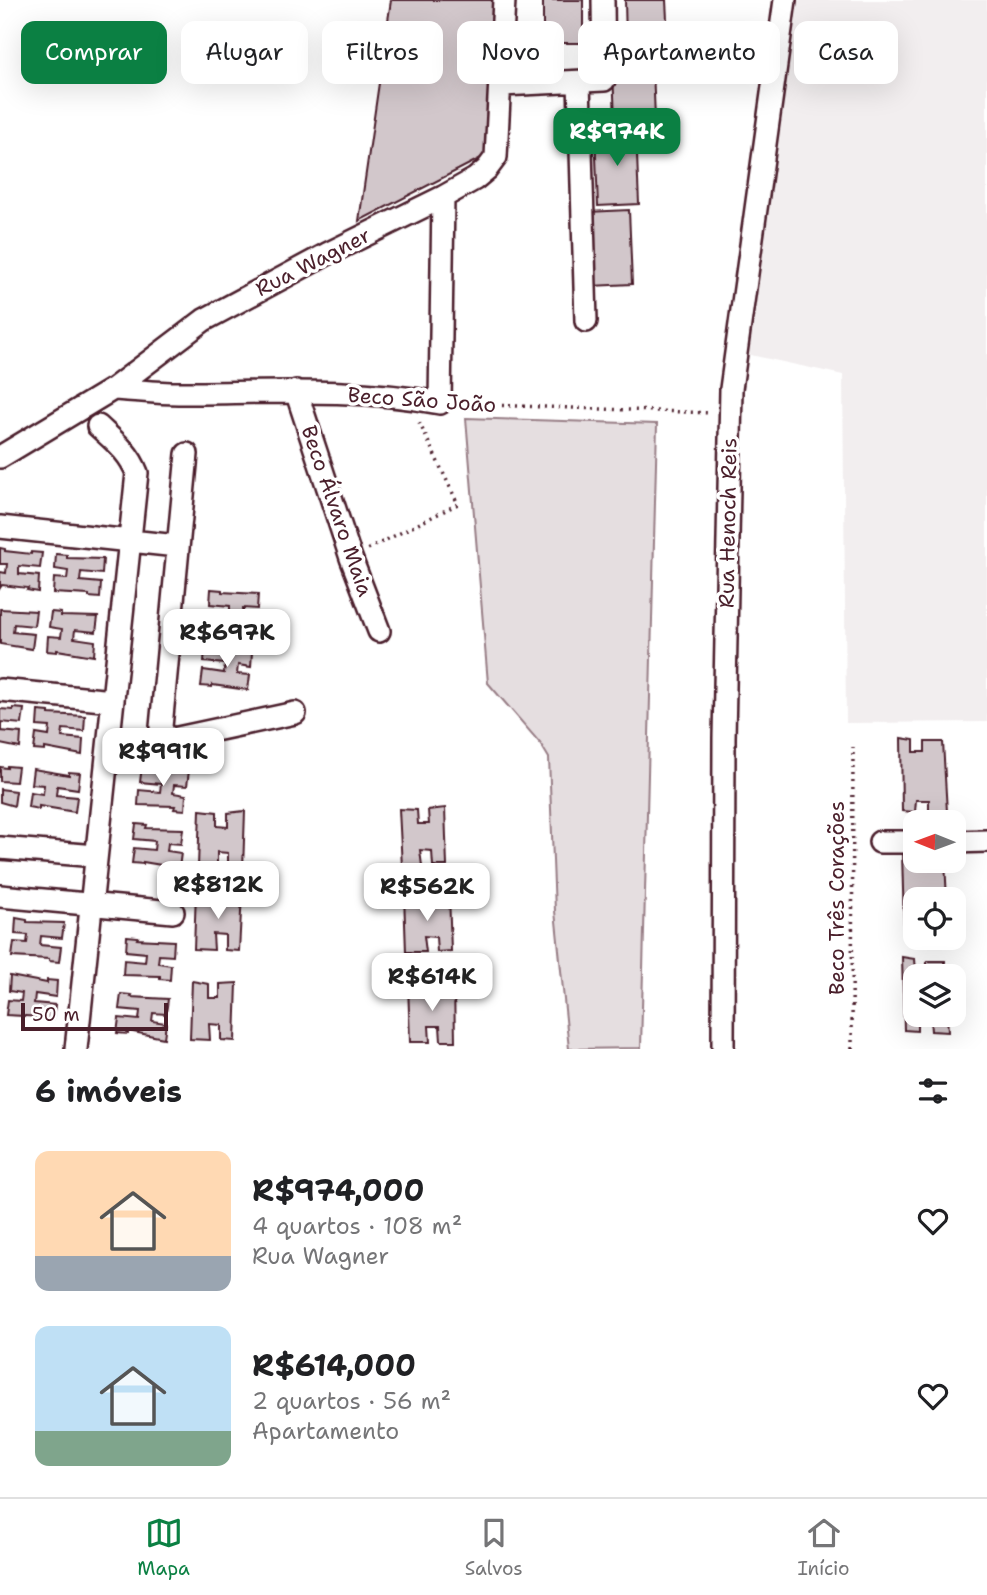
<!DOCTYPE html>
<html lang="pt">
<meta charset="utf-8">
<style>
body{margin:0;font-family:"Shantell Sans",sans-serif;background:#f2f2f2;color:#202124;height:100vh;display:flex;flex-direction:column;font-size:26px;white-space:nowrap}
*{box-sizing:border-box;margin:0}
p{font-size:23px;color:#757577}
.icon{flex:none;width:38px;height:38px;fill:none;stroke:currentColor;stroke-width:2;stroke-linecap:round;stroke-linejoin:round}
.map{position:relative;height:1049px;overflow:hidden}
.details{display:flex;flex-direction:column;background:#fff;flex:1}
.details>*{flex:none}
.banner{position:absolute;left:21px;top:21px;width:945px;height:63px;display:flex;gap:14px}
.needle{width:46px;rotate:271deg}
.controls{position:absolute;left:903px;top:810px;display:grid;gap:14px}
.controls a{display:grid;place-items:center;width:63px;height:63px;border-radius:14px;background:#fff;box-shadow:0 7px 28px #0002;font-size:35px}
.scale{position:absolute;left:21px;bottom:18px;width:147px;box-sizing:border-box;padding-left:7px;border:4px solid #4a1f2b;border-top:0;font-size:19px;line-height:24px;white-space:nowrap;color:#4a1f2b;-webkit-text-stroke:5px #fff;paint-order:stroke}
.price{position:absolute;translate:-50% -60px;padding:0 16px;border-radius:14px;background:#fff;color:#222;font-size:23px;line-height:46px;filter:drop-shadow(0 2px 4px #0008)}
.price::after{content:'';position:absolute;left:50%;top:42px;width:21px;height:16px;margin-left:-10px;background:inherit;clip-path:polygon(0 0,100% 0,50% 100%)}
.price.on{background:#0b8043;color:#fff}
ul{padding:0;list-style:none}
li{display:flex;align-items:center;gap:21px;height:175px;padding:0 35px}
li span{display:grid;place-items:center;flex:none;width:196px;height:140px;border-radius:14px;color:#555}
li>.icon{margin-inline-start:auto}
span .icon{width:84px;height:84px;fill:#fffc;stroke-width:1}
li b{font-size:30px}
h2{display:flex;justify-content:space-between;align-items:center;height:84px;padding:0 35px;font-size:30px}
.pill{padding:0 24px;border-radius:14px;background:#fff;box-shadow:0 7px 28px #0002;font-size:24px;line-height:63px}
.pill.on{background:#0b8043;color:#fff}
.menu{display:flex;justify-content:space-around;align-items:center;height:98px;border-top:2px solid #e0e0e0;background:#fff;font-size:19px;color:#757577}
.menu a{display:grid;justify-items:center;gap:4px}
.menu .on{color:#0b8043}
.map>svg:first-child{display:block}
.built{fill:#f2eeef}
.green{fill:#e5dee0;stroke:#987e86;stroke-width:2}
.building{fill:#d2c7cb;stroke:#4a1f2b;stroke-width:2}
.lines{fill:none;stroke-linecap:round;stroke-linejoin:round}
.street-casing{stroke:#4a1f2b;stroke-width:26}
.path{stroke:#4a1f2b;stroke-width:3.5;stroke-dasharray:2 5;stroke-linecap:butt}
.street{stroke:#fff;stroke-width:21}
.labels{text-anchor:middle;stroke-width:7;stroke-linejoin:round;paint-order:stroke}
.street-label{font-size:21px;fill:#4a1f2b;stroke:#fff}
</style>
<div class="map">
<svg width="987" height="1049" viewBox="0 0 987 1049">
<rect width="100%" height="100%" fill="#fff"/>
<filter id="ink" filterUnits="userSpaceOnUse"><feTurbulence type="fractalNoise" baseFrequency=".0143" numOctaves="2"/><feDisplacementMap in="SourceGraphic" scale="14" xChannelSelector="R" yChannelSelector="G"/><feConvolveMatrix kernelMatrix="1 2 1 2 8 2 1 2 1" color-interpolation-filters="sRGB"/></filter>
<g filter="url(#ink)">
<path class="built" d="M793 0H987V722L846 723 843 375 746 354 767 177Z"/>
<path class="green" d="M466 418 657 424 641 1048 569 1049 555 911 549 758 540 743 488 683Z"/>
<path class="building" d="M391 0H495L493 130 485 156 359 221Z
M543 0H583V43H543Z
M625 0H666L668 39 626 41Z
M652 45 655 118 615 120 612 46Z
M636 130 639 204 598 206 595 132Z
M629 210 632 284 591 286 587 212Z
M0 548 5 549V551L31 554V552L42 553 40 568 19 566V574L39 576 38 592 27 590 28 588 2 585 0 588V572L6 573 7 564H0Z
M56 554 67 555V558L103 559 102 574 81 572 80 581 101 583 100 598 89 597V595L53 593 54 578 67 579 68 571 55 569Z
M211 589 222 590V592L258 594 257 609 243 608V616L256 617 254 633 218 626V629L207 628 209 613 230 615V606L210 604Z
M0 609 36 611 34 626 14 624 13 632 34 634 32 649 0 644Z
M51 612 61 613V616L98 617 96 632 75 630 74 638 95 641 94 656 57 650V652L47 651 48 636 61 637 62 629 49 627Z
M205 647 242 653V650L252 652 251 667 238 665 237 674 250 675 248 690 212 685V687L201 686 203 670 224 673 225 664 204 662Z
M13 708 24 709 22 724 1 722V731L21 733 20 748 0 744V709L13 710Z
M38 711 49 712V714L85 716 84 731 63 729 62 737 83 739 82 755 45 748V751L34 750 36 734 49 736 50 727 37 726Z
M901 738 914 740V752H925V742H943L947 812H929V800H916L915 812 902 811Z
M7 766 18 767 16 782 0 781V767L7 768Z
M142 766 178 773V770L189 771 187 786 174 785 173 793 186 795 185 810 174 809 175 806 138 805 139 790 160 792 161 784 140 782Z
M33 769 69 775V772L80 773 78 789 57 786 56 795 77 797 75 812 39 806V809L28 807 30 792 43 794 44 785 31 784Z
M0 789 16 791 14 806 0 802Z
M445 808 447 866H433L432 851 420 850 422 866 402 867 399 809 417 810 418 824H429L428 810Z
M200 810 217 812V826L228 827V813L245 811 243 869H228V853L217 852V868L198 867Z
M136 824 147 825 146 828 183 829 181 844 168 843 167 851 181 853 179 868 143 862V864L132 863 134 848 154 850 155 841 134 839Z
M902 852 915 854 916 866H926L927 861H945L947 900H915V926H904Z
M196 891 213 894V908L224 909V895L242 893 239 951 225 950V935L213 934 214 950 194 949Z
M449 893 451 951 437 952 436 937 424 936 426 952H406L404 895 421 896 422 910H433L432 896Z
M16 918 27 920V922L64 923 62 938 41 936 40 945 61 947 59 962 49 961V959L12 957 14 942 27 943 28 935 15 934Z
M127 936 138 937 137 939 174 941 173 956 159 955 158 963 171 965 170 980 160 979V976L123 975 124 960 145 962 146 953 126 951Z
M902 957 915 959 916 971H927V961H945V976H915V1015H947L948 1032 931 1031 930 1019H917V1031L904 1030Z
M10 976 47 983V980L57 981 56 997 35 994 34 1003 55 1005 53 1020 43 1019V1017L6 1015 8 1000 21 1001 22 993 9 991Z
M192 981 209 984V998H220V984L237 983 235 1041 221 1040V1025L209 1024 210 1040 190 1039Z
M454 983 455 1041H441L440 1026H429L430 1042H410L408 984 426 986 427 1000 437 999 436 985Z
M121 994 132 995 131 997 168 999 166 1014 153 1013 152 1021 166 1023 164 1038 128 1031V1034L117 1033 119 1018 139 1020 140 1011 119 1009Z"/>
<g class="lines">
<g class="street-casing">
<path id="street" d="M579 82 586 321
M502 85 604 80 603 0
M113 389C135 390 156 393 178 393 265 393 354 387 440 403L443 197
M296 391 351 558 379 631
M187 454 161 727 164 735 173 739 295 713
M0 457 113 389 204 320 327 254 443 197 475 179 487 169 496 157 504 0
M0 527 177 546
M0 690 113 701
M880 842H915
M954 842 987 841
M0 848 96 856
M0 896 173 912
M76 1049 137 473C129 452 114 441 98 426
M723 1049 724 738 731 389 785 0"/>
</g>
<path class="path" d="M460 404 711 413
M368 549 458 504 417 418
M852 1049 853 747"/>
<use href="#street" class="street"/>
</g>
</g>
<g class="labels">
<g class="street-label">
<text transform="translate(313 262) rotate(-27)" y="7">Rua Wagner</text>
<text transform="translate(422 400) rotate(4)" y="7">Beco São João</text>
<text transform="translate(337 511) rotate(71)" y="7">Beco Álvaro Maia</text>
<text transform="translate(728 523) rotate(-89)" y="7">Rua Henoch Reis</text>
<text transform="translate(837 898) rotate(-90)" y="7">Beco Três Corações</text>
</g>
</g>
</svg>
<div class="controls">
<a><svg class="needle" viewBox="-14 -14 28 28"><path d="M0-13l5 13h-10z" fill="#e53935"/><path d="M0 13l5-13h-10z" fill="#757577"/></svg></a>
<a><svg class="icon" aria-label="locate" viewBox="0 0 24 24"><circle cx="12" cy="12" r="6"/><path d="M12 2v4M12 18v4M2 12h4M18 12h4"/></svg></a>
<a><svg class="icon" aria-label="layers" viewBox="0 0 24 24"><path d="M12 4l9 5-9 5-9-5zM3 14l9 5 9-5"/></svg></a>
</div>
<div class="scale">50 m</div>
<b class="price on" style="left:617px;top:168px">R$974K</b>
<b class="price" style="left:227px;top:669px">R$697K</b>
<b class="price" style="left:163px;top:788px">R$991K</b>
<b class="price" style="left:218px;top:921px">R$812K</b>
<b class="price" style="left:427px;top:923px">R$562K</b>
<b class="price" style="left:432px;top:1013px">R$614K</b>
<div class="banner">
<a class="pill on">Comprar</a>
<a class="pill">Alugar</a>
<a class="pill">Filtros</a>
<a class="pill">Novo</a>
<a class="pill">Apartamento</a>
<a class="pill">Casa</a>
</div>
</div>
<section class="details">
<h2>6 imóveis<svg class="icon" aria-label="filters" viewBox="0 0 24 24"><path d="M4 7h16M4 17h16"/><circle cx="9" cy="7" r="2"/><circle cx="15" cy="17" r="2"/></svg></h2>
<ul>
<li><span style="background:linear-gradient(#ffd9b3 75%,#9aa5b1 0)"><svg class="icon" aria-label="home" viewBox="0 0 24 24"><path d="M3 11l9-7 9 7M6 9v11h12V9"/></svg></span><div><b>R$974,000</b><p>4 quartos · 108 m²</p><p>Rua Wagner</p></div><svg class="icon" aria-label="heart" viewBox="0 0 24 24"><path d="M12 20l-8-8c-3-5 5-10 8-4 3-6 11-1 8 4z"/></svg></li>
<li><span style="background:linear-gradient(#bfe0f5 75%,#7fa58c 0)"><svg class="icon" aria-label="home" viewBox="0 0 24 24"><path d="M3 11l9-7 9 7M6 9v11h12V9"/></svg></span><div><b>R$614,000</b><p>2 quartos · 56 m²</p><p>Apartamento</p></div><svg class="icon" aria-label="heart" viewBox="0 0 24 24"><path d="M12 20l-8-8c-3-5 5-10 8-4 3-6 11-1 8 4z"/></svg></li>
</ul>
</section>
<nav class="menu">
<a class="on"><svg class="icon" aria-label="map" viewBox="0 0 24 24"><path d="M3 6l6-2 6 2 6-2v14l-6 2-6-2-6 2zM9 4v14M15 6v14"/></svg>Mapa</a>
<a><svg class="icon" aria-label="saved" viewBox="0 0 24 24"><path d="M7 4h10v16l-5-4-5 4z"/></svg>Salvos</a>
<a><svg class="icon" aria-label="home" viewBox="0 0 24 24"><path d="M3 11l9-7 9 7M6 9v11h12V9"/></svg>Início</a>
</nav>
